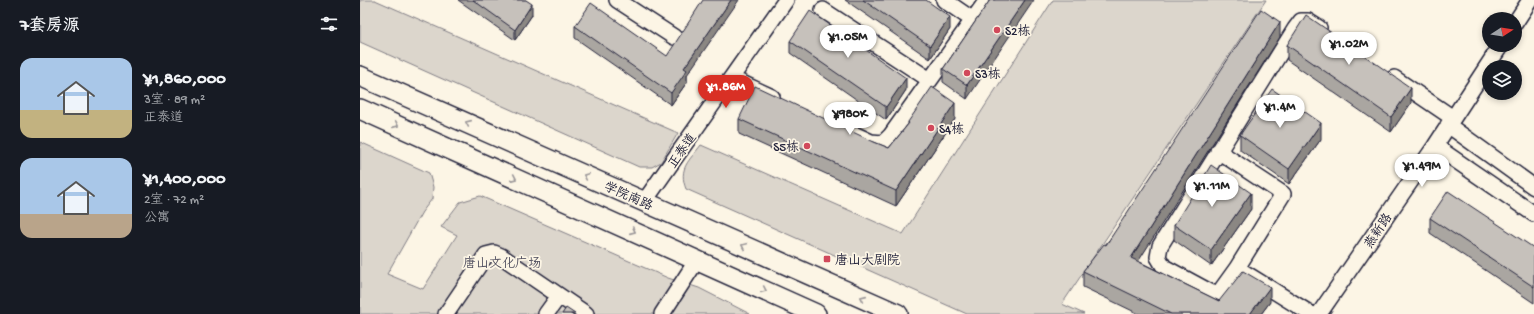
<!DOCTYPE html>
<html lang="zh">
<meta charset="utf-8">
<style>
body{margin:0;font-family:"Gochi Hand","LXGW WenKai TC",sans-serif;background:#20242c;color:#f1f3f6;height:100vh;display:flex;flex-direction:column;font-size:15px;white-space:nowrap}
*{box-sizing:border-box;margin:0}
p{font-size:13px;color:#9ea1a6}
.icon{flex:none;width:22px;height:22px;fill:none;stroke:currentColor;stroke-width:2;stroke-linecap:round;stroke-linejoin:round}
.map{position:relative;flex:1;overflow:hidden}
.details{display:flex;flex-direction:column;background:#171b24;width:360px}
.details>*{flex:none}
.needle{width:26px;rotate:78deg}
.buttons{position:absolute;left:1122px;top:12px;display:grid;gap:8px}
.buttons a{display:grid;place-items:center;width:40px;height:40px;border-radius:50%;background:#171b24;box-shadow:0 2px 6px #0003;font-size:20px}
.price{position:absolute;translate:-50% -34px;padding:0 9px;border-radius:14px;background:#fff;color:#222;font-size:13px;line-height:26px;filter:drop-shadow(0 1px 2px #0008)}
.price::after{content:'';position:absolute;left:50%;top:24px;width:12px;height:9px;margin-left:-6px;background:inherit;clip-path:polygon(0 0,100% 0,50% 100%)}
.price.on{background:#d93025;color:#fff}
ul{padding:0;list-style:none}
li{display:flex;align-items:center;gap:12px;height:100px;padding:0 20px}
li span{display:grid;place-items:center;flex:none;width:112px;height:80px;border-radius:12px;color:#555}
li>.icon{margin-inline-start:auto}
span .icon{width:48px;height:48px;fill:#fffc;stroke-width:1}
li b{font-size:17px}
h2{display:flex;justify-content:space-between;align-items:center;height:48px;padding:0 20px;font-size:17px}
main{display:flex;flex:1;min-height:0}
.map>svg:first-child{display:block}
.green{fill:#dcd6cc;stroke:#7f7c84}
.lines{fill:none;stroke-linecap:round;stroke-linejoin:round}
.minor-casing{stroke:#22223b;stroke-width:18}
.major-casing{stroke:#22223b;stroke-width:22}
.minor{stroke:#fcf5e5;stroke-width:15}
.major{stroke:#fcf5e5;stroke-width:19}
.wall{fill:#aaa6a1;stroke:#22223b}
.shaded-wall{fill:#8b8783;stroke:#22223b}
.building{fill:#c6c1bb;stroke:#22223b}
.oneway{stroke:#9a9698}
.poi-dot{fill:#d1495b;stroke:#fcf5e5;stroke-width:1.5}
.labels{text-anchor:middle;stroke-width:3.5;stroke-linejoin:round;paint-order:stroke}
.poi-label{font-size:13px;fill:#22223b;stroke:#fcf5e5;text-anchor:start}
.street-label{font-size:13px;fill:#22223b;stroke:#fcf5e5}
.park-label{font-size:13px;fill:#504f5f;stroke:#fcf5e5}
</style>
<main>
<section class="details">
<h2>7套房源<svg class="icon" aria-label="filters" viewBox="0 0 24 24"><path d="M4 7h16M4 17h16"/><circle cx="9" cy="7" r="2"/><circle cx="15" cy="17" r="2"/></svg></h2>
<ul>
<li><span style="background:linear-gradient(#a9c7e8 65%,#c2b280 0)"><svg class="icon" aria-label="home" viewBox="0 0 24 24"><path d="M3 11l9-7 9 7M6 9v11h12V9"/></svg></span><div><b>¥1,860,000</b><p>3室 · 89 m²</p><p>正泰道</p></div></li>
<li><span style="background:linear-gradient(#a9c7e8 70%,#b9a48a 0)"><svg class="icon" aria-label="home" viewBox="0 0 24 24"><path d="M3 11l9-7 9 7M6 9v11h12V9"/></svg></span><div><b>¥1,400,000</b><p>2室 · 72 m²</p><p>公寓</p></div></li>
</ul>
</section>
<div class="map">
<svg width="1174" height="314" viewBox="0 0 1174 314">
<rect width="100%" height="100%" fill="#fcf5e5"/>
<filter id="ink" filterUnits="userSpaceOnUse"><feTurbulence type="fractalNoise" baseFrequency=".025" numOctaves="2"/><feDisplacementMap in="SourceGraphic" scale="8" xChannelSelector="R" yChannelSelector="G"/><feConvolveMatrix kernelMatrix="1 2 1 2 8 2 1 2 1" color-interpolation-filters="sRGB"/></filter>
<g filter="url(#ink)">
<path class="green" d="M0 0H15L318 133 301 162 292 167H279L0 42Z
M693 0H906L702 304 724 314H607L326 189C318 168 329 161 341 145L543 234Z
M0 142 69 173 73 187 72 199 62 212 27 274 63 289 97 235 81 227 100 202 120 196 308 278 339 288 390 314H0Z"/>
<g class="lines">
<g class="minor-casing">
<path id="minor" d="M257 0 314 37
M584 0 613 20
M463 10 570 80
M1155 23 1170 0
M371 78 412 97
M1034 78 1093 118
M1088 125 1174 187
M496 135 511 142 523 143 531 135 627 0
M1075 146 1174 214
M858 151 923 194 877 268
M284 202 426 0
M86 314 126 255 134 253 141 256 226 314
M186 314 199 296
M302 314 337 260
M951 314 877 268 859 293H852L804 267 798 257 800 246 935 29 941 21H948L959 28
M959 314 1075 146 1141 45"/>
</g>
<g class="major-casing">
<path id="major" d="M0 76 538 314
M0 109 456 314"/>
</g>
<use href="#minor" class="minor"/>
<use href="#major" class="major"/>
</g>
<path class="wall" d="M98 0H166L172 15 155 40Z
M485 0H566L590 29 570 59Z
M630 0 607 99 583 82V69Z
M215 26 327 75V82L311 105 215 38Z
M920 37 778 261 859 301 910 302 901 314H779L723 287V271Z
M430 41 546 90 526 120 430 53Z
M927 45 1051 103 1031 132 927 60Z
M379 119 514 142 529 148 548 124V122L595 119 536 206 379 134Z
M880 135 961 139 929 184 880 150Z
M891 209 851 266 814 240V225Z
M1070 218 1174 248V303L1070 233Z"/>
<path class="shaded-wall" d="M371 0H379L327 75V82L311 105V93L324 68Z
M665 0H674L607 99V85Z
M172 4V15L155 40V30Z
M590 17V29L570 59V46Z
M920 22V37L771 273V258Z
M546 78V90L526 120V107Z
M1051 88V103L1031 132V117Z
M595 103V119L536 206V191Z
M961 123V139L929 184V169Z
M891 193V209L851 266V250Z
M910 287V302L901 314H890Z"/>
<path class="building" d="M113 0H166L172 4 155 30Z
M343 0H371L324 68 327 70 311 93 215 26 231 3 307 56Z
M503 0H566L590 17 570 46Z
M630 0H665L607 85 583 69Z
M901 9 920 22 771 258 859 301 883 271 910 287 890 314H811L723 271 744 244 746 245Z
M450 11 546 78 526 107 430 41Z
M946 15 1051 88 1031 117 927 45Z
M395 86 514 142 529 148 549 123 548 122 572 87 595 103 536 191 379 119Z
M912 89 961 123 929 169 880 135Z
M851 165 891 193 851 250 814 225Z
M1088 191 1174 248V287L1070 218Z
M206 308 215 314H202Z"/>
<defs><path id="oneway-chevron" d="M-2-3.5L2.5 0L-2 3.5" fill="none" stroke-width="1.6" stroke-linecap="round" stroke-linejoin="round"/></defs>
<g class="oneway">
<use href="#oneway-chevron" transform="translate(108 123) rotate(-156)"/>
<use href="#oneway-chevron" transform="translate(36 125) rotate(24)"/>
<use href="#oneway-chevron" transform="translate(226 176) rotate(-156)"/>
<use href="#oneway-chevron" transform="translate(154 178) rotate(24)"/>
<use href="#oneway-chevron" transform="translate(273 231) rotate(24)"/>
<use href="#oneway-chevron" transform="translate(384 246) rotate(-156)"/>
<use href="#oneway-chevron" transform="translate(404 290) rotate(24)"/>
<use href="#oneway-chevron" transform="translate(503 298) rotate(-156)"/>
</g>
</g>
<g class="poi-dot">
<circle cx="637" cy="30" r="4"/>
<circle cx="607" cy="73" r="4"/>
<circle cx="571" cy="128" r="4"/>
<circle cx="447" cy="146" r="4"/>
<rect x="463" y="255" width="8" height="8" rx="2"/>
</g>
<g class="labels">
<g class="poi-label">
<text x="645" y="35">S2栋</text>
<text x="615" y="78">S3栋</text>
<text x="579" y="133">S4栋</text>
<text x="439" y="151" text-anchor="end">S5栋</text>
<text x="475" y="264">唐山大剧院</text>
</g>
<g class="street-label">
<text transform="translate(321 150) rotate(-55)" y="5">正泰道</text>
<text transform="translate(269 195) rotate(24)" y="5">学院南路</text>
<text transform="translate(1017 230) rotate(-56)" y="5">燕新路</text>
</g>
<g class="park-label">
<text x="142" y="267">唐山文化广场</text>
</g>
</g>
</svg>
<div class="buttons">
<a><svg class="needle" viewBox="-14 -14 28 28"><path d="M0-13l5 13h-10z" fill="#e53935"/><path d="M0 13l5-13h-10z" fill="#9ea1a6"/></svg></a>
<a><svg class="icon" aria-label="layers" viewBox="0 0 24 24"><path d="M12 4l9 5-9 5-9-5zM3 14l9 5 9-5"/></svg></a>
</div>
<b class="price" style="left:488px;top:59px">¥1.05M</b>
<b class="price" style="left:989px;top:66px">¥1.02M</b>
<b class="price on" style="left:366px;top:109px">¥1.86M</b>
<b class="price" style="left:920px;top:129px">¥1.4M</b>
<b class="price" style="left:490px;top:136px">¥980K</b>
<b class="price" style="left:1062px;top:188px">¥1.49M</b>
<b class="price" style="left:852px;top:208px">¥1.11M</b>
</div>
</main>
